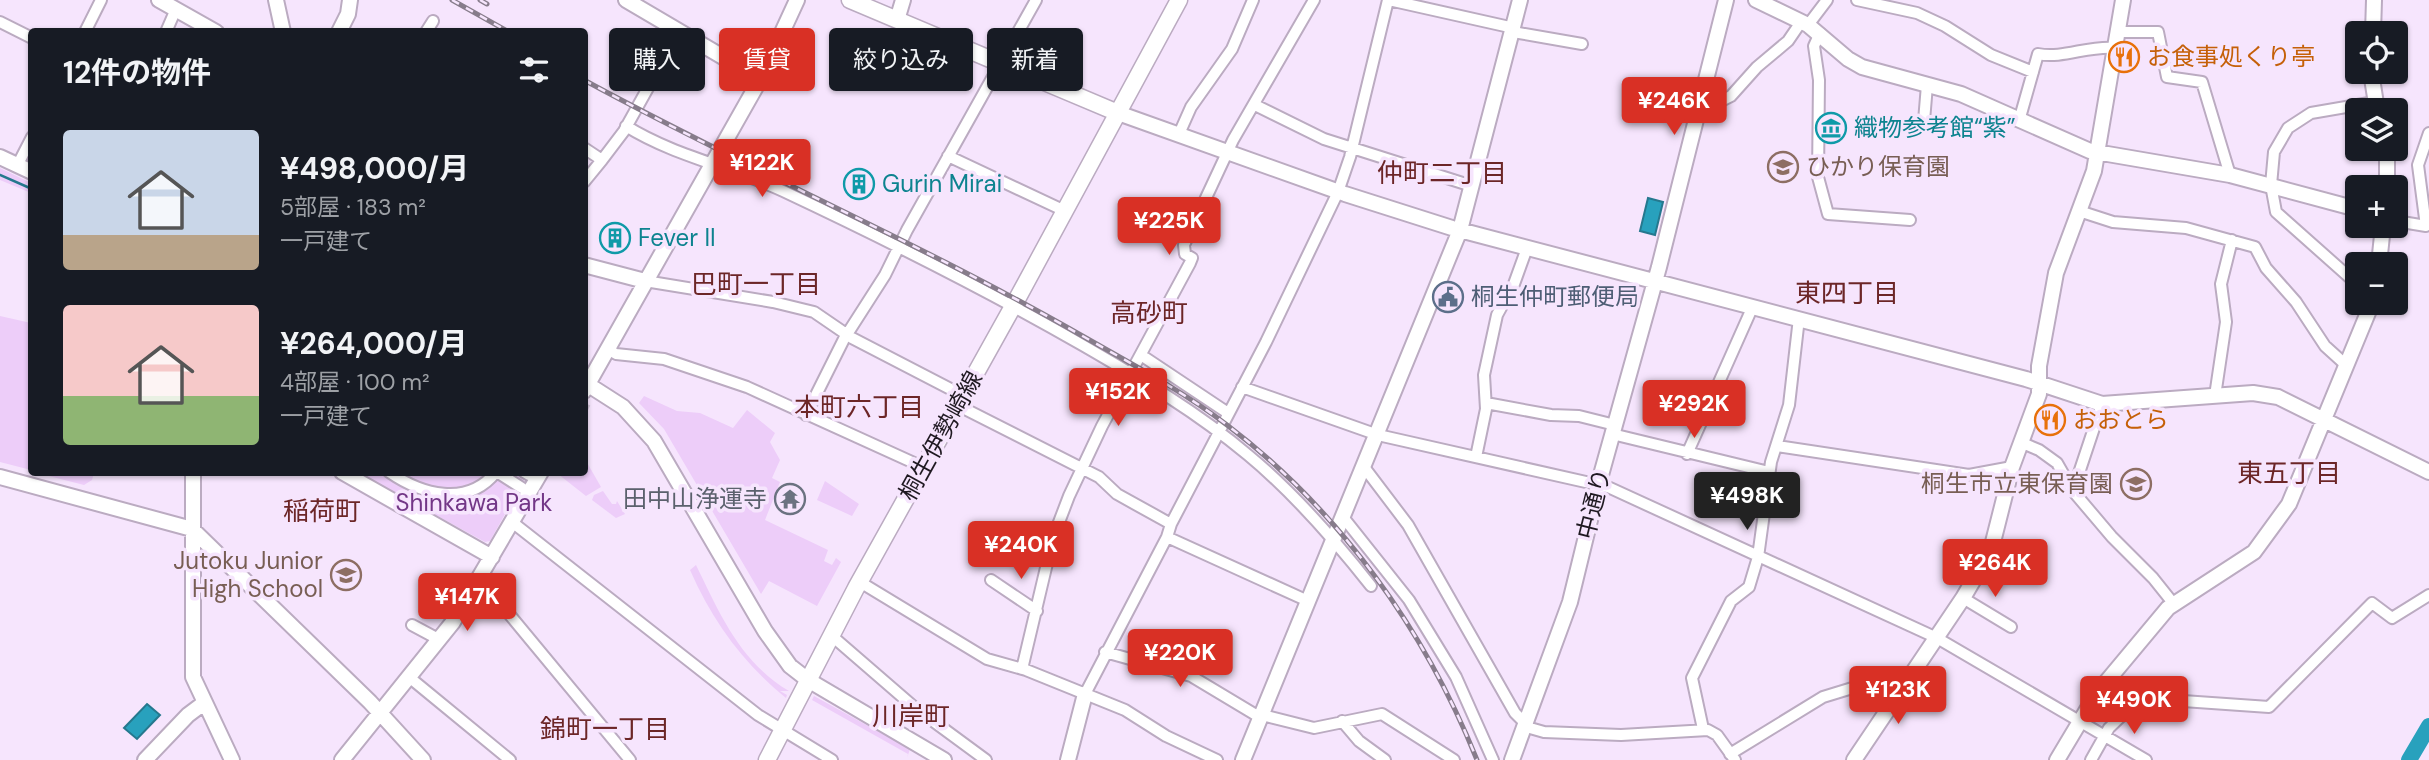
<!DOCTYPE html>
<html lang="ja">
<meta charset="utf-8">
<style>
body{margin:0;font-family:"DM Sans","Noto Sans JP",sans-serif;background:#20242c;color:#f1f3f6;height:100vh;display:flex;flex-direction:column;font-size:26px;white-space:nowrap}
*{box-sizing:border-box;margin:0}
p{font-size:23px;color:#9ea1a6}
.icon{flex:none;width:38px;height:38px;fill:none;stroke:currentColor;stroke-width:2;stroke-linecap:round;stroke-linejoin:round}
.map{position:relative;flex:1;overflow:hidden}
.details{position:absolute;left:28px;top:28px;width:560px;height:448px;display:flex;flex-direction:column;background:#171b24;border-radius:7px;box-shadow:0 2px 5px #0004}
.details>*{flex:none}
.guide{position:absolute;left:609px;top:28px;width:665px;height:63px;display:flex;gap:14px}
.fabs{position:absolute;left:2345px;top:21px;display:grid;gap:14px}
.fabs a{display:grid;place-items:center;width:63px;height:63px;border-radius:7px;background:#171b24;box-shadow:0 2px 5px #0004;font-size:35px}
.price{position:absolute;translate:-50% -60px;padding:0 16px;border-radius:7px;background:#d93025;color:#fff;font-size:23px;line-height:46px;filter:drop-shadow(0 2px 4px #0008)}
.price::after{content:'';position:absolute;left:50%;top:42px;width:21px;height:16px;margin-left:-10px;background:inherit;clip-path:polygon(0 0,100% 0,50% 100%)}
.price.on{background:#222;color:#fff}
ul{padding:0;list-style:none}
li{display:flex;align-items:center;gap:21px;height:175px;padding:0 35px}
li span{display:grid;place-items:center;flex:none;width:196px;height:140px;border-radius:7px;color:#555}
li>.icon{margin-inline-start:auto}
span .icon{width:84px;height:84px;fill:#fffc;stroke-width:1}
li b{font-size:30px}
h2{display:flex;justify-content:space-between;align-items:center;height:84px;padding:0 35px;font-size:30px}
.tag{padding:0 24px;border-radius:7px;background:#171b24;box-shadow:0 2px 5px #0004;font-size:24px;line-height:63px}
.tag.on{background:#d93025;color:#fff}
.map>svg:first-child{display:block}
.green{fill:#edcdf9}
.water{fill:#28a1bd;stroke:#25788e;stroke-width:2}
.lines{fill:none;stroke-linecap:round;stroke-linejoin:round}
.stream{stroke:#25788e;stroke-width:2.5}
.river{stroke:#28a1bd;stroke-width:16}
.street-tunnel{stroke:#d6c6dc;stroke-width:10;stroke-dasharray:10 5;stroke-linecap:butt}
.street-casing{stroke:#bbabc1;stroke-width:14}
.secondary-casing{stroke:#bbabc1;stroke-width:18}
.primary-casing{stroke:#bbabc1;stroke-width:19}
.street{stroke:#fff;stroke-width:10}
.secondary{stroke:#fff;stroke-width:14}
.primary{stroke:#fff;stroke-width:16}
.rail-casing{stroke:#877c8b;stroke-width:5}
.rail{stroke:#f6e5fd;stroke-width:2.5;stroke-dasharray:8;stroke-linecap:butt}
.labels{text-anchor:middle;stroke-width:7;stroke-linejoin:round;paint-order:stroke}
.food-label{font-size:24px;fill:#c56008;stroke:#f6e5fd;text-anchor:start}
.culture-label{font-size:24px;fill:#0d838f;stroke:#f6e5fd;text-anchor:start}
.education-label{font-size:24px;fill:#785e54;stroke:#f6e5fd;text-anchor:end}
.service-label{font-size:24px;fill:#4e5e75;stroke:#f6e5fd;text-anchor:start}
.street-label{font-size:24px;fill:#1f1921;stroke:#f6e5fd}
.worship-label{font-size:24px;fill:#5b616d;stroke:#f6e5fd;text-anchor:end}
.park-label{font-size:24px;fill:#733787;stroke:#f6e5fd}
.neighbourhood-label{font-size:26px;fill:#6c2627;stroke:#f6e5fd}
</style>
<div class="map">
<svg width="2429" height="760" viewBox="0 0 2429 760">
<rect width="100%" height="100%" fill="#f6e5fd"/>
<path class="green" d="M0 168 31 183V193L0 180Z
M0 316 31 323V470L0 462Z
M644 396 677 411 700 413 733 428 747 410 775 433 770 442 780 460 772 478 780 482 765 520 828 550 824 561 832 565 836 558 841 562 817 606 769 581 761 594 664 429 639 403Z
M585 459 601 487 586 496 558 474 584 472Z
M37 473H94L92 480 84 485Z
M359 473H528L490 541 485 542Z
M825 481 859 504 852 516 817 500Z
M603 491 612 504H616L617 501 625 514 616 518 592 500 594 495Z
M696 565C720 614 740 662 789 691H780L787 695 786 698C743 663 713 622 690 570Z
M814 696 910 749 907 758 908 754 812 700Z"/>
<path class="water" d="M1648 198 1663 202 1655 235 1640 231Z
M147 704 160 715 137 739 124 728Z"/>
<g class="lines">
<path class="stream" d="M0 175 32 189"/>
<path class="river" d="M2409 760 2429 726"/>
<path class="street-tunnel" d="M584 408 588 410"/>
<g class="street-casing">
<path id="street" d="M1389 0 1514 28
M1857 0 1917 13 1945 26 1991 55 2033 72
M0 22 32 38
M1808 25 1827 0
M85 32 101 0
M166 32 176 9
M426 32 433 21
M1513 32 1582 44
M2119 32H2158L2167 77 2202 82 2230 175
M1820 33 1814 46 1819 80 1818 177 1828 214 1910 220
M1700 102 1715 104 1731 96 1757 67 1788 41 1801 22
M1255 105 1324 139 1472 186
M1924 121 1927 85
M2019 121 2038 54C2064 59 2088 45 2116 48
M626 126C674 156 732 167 783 191 885 239 987 290 1084 346 1141 379 1197 412 1248 455 1294 493 1334 539 1371 586
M1179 134 1191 107 1232 49 1253 0
M584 148 602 160 584 182
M948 156 1065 211
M602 160 624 131 679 32
M17 166 32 137
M2079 211 2113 222 2186 228 2255 247 2266 268 2296 302 2325 346 2346 365
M2396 221 2426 226 2418 165 2429 133
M645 281 773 302 814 312 852 338 964 396
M2357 284 2276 212 2271 185 2274 152 2288 128 2311 113 2375 102
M607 349 616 354 664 359 747 387 923 467
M1141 355 1228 413
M1242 387 1378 435 1608 487 1937 638 2146 760
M2215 396 2226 322 2221 284 2232 240
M1486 403 1551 415 1579 416 1615 425
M959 406 1099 477 1117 494 1171 524 1167 537 1308 601
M806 415 844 339 885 275 907 230 1036 0
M1612 434 1769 472
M2020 442 2039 450 2057 463 2073 491 2112 537 2153 578 2173 603
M1777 446 1969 475 2012 467
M1687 454 1753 306
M1476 457 1486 409 1484 375 1497 315 1514 284 1527 248
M1364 467 1408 525 1515 713 1530 728 1544 732 1621 735 1708 730 1717 735 1735 760
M389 472C421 494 467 508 496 472
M497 472 522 488
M524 472 529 475
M2073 491 2102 404
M1343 517 1409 600 1456 677 1493 760
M512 522 758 715 832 760
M1171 524 1266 342 1338 192 1350 157 1388 0
M991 580 1037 611
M478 581 490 591 630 760
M860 582 987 659 1026 670 1125 710 1166 736 1217 760
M1963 598 2011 627
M412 625 440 640
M832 636 914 707 986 760
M1105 652 1191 676 1261 718
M1022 669 1053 538 1069 496 1102 426 1190 263 1192 258 1185 254 1184 245 1233 140 1314 0
M409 677 510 760
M1085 694 1167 537
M1262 715 1314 728 1382 714 1454 760
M1342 721 1359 741 1385 760
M1703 729 1692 678 1731 601 1749 587 1758 557 1771 462 1789 405 1799 318
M1730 754 1823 697 1898 674H1913
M2091 760 2109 728 2140 698 2269 707 2372 603 2392 618 2429 595"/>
</g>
<g class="secondary-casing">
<path id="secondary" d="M159 0 216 32
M276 0 283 32
M626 0 728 60 762 76
M1756 0 1808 25 1848 59 1862 67 1961 94 2090 151 2230 175 2357 209
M897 20 903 0
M339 32 348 14 350 0
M2373 33 2374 0
M2371 72 2377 110
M1118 113 1345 194 1452 228 2026 379 2102 404 2253 393 2278 397 2429 472
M2387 149V187
M0 157 32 172
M2379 264 2383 226
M584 265 645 281
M584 382 623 407 654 441 765 631 790 666 808 680 944 760
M584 391 762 76 797 0
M193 472V677L232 760
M342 472 492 557
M0 477 192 529 370 702 423 760
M145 760 188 715 204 703
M342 760 453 622 541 472
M1068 760 1085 694
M1243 760 1460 230 1520 0
M1512 760 1570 602 1601 475 1659 267 1726 0
M1854 760 1963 598 1991 550 2012 467 2039 394V366L2056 273 2094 171 2123 0
M2057 760 2097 693 2168 608 2254 552 2289 504 2372 303"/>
</g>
<g class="primary-casing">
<path id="primary" d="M850 0 1118 113
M767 760 856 588 1016 301 1179 0"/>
</g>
<use href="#street" class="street"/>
<use href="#secondary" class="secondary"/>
<use href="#primary" class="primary"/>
<g class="rail-casing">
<path id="rail" d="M452 0 509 32
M480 0 487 4
M584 80C747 169 918 242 1079 334 1130 363 1181 390 1227 425 1339 510 1425 630 1477 760"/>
</g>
<use href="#rail" class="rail"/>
</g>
<defs>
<g id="restaurant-ring" transform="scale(1.575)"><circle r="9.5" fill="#f6e5fd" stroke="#e8710a" stroke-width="1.5"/><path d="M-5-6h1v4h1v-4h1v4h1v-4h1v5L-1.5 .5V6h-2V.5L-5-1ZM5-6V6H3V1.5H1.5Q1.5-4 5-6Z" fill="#e8710a"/></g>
<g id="museum-ring" transform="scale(1.575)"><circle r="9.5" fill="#f6e5fd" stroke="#0f9aa8" stroke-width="1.5"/><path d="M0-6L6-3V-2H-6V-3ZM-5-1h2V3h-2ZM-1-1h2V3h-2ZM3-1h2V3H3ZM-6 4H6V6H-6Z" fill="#0f9aa8"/></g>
<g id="school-ring" transform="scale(1.575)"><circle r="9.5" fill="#f6e5fd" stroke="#8d6e63" stroke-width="1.5"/><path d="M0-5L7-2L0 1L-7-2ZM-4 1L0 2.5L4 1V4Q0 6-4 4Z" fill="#8d6e63"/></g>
<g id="building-ring" transform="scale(1.575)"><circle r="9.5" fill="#f6e5fd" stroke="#0f9aa8" stroke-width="1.5"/><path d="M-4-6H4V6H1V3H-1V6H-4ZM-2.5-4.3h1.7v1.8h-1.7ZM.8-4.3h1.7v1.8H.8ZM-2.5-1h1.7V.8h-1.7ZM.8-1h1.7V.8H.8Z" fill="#0f9aa8"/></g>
<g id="civic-ring" transform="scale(1.575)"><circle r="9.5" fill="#f6e5fd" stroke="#5c6f8a" stroke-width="1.5"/><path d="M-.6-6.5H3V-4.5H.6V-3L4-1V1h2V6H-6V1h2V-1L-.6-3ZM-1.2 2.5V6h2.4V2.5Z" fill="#5c6f8a"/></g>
<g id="temple-ring" transform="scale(1.575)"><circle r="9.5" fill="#f6e5fd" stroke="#6b7280" stroke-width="1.5"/><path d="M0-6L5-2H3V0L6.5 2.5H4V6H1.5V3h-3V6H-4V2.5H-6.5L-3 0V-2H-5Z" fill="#6b7280"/></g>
</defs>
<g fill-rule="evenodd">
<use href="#restaurant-ring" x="2124" y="57"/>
<use href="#museum-ring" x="1831" y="128"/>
<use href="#school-ring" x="1783" y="167"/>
<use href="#building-ring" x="859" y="184"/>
<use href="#building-ring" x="615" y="238"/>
<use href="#civic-ring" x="1448" y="297"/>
<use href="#restaurant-ring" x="2050" y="420"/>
<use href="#school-ring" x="2136" y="484"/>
<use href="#temple-ring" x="790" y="499"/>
<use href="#school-ring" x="346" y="575"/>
</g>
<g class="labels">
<g class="food-label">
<text x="2147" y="65">お食事処くり亭</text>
<text x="2073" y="428">おおとら</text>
</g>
<g class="culture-label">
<text x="1854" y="136">織物参考館“紫”</text>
<text x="882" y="192">Gurin Mirai</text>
<text x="638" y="246">Fever II</text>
</g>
<g class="education-label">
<text x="1806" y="175" text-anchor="start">ひかり保育園</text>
<text x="2113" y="492">桐生市立東保育園</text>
<text x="323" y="569">Jutoku Junior<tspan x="323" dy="28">High School</tspan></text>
</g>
<g class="service-label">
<text x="1471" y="305">桐生仲町郵便局</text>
</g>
<g class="street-label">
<text transform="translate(941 436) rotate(-61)" y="8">桐生伊勢崎線</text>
<text transform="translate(1594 504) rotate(-76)" y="8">中通り</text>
</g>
<g class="worship-label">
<text x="767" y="507">田中山浄運寺</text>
</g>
<g class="park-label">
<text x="474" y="511">Shinkawa Park</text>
</g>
<g class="neighbourhood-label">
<text x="1442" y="182">仲町二丁目</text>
<text x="756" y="293">巴町一丁目</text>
<text x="1847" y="302">東四丁目</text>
<text x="1149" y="322">高砂町</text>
<text x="859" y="416">本町六丁目</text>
<text x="2289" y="482">東五丁目</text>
<text x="322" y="520">稲荷町</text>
<text x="911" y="725">川岸町</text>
<text x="605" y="738">錦町一丁目</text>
</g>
</g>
</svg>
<div class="fabs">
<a><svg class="icon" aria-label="locate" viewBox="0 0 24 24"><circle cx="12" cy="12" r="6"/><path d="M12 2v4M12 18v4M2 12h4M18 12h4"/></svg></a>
<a><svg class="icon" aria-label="layers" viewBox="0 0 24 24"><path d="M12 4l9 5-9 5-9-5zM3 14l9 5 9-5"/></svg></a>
<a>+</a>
<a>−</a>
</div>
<b class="price" style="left:1674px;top:137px">¥246K</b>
<b class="price" style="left:762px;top:199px">¥122K</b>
<b class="price" style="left:1169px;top:257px">¥225K</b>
<b class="price" style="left:1118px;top:428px">¥152K</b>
<b class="price" style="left:1694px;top:440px">¥292K</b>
<b class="price on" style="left:1747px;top:532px">¥498K</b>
<b class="price" style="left:1021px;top:581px">¥240K</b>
<b class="price" style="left:1995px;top:599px">¥264K</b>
<b class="price" style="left:467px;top:633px">¥147K</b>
<b class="price" style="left:1180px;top:689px">¥220K</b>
<b class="price" style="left:1898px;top:726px">¥123K</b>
<b class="price" style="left:2134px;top:736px">¥490K</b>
<div class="guide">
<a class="tag">購入</a>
<a class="tag on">賃貸</a>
<a class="tag">絞り込み</a>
<a class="tag">新着</a>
</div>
<section class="details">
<h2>12件の物件<svg class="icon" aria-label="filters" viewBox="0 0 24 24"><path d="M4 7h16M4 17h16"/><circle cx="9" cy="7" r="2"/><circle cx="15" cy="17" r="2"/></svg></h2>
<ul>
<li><span style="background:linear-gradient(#c9d6e8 75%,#b9a48a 0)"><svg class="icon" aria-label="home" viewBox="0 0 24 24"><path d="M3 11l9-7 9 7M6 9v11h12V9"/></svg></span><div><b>¥498,000/月</b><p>5部屋 · 183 m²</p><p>一戸建て</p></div></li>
<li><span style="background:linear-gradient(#f6c9c9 65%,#8fb573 0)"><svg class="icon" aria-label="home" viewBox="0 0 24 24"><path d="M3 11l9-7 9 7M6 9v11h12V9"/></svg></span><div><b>¥264,000/月</b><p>4部屋 · 100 m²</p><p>一戸建て</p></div></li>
</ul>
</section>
</div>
